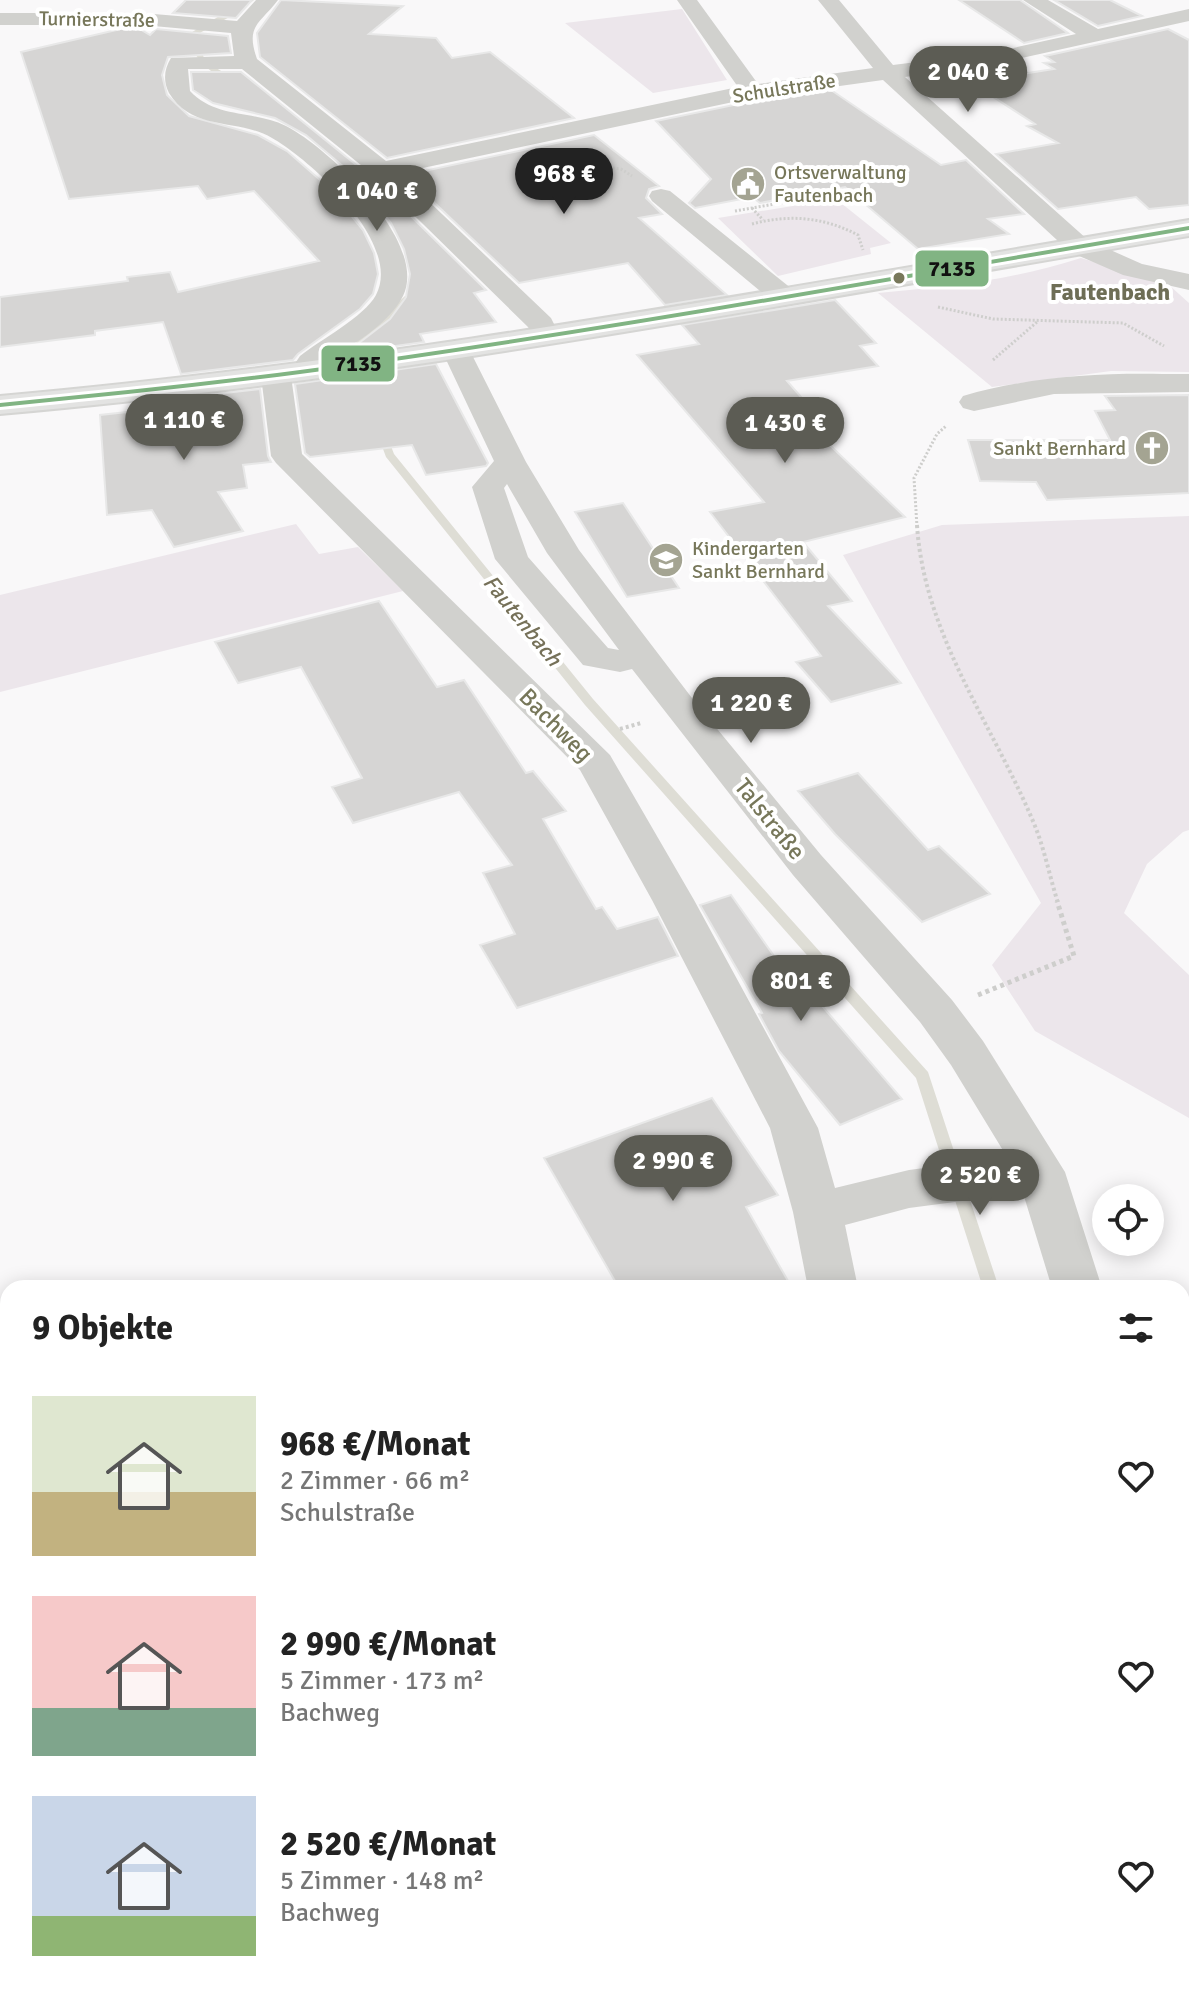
<!DOCTYPE html>
<html lang="de">
<meta charset="utf-8">
<style>
body{margin:0;font-family:Signika,sans-serif;background:#f6f6f6;color:#222;height:100vh;display:flex;flex-direction:column;font-size:30px;white-space:nowrap}
*{box-sizing:border-box;margin:0}
p{font-size:26px;color:#767676}
.icon{flex:none;width:44px;height:44px;fill:none;stroke:currentColor;stroke-width:2;stroke-linecap:round;stroke-linejoin:round}
.map{position:relative;flex:1;overflow:hidden}
.sheet{position:absolute;left:0px;top:1280px;width:1190px;height:714px;display:flex;flex-direction:column;background:#fff;border-radius:24px 24px 0 0;box-shadow:0 4px 20px #0003}
.sheet>*{flex:none}
.tools{position:absolute;left:1092px;top:1184px;display:grid;gap:16px}
.tools a{display:grid;place-items:center;width:72px;height:72px;border-radius:50%;background:#fff;box-shadow:0 4px 20px #0003;font-size:40px}
.price{position:absolute;translate:-50% -68px;padding:0 18px;border-radius:28px;background:#5c5c54;color:#fff;font-size:26px;line-height:52px;filter:drop-shadow(0 2px 4px #0008)}
.price::after{content:'';position:absolute;left:50%;top:48px;width:24px;height:18px;margin-left:-12px;background:inherit;clip-path:polygon(0 0,100% 0,50% 100%)}
.price.active{background:#222;color:#fff}
ul{padding:0;list-style:none}
li{display:flex;align-items:center;gap:24px;height:200px;padding:0 32px}
li span{display:grid;place-items:center;flex:none;width:224px;height:160px;border-radius:0px;color:#555}
li>.icon{margin-inline-start:auto}
span .icon{width:96px;height:96px;fill:#fffc;stroke-width:1}
li b{font-size:34px}
h2{display:flex;justify-content:space-between;align-items:center;height:96px;padding:0 32px;font-size:34px}
.map>svg:first-child{display:block}
.green{fill:#ece6eb}
.lines{fill:none;stroke-linecap:round;stroke-linejoin:round}
.stream{fill:#deddd5;fill-rule:evenodd}
.building{fill:#d6d5d4;stroke:#e8e8e8;stroke-width:2}
.major-casing{stroke:#d5d5d3;stroke-width:4}
.path-far2{stroke:#cececc;stroke-width:3;stroke-dasharray:2 2;stroke-linecap:butt}
.path-far1{stroke:#cececc;stroke-width:4;stroke-dasharray:3 3;stroke-linecap:butt}
.path{stroke:#cececc;stroke-width:5;stroke-dasharray:4 4;stroke-linecap:butt}
.minor{fill:#d1d1ce;fill-rule:evenodd}
.major{fill:#e3e3e2;fill-rule:evenodd}
.bus-1-casing{stroke:#fff;stroke-width:6}
.bus-1{fill:#81b483;fill-rule:evenodd}
.bus-dot{fill:#77775a;stroke:#fff;stroke-width:3}
.labels{text-anchor:middle;stroke-width:8;stroke-linejoin:round;paint-order:stroke}
.far-street-label{font-size:20px;fill:#77775a;stroke:#fff}
.far-poi-label{font-size:20px;fill:#77775a;stroke:#fff;text-anchor:start}
.far-water-label{font-size:22px;font-style:italic;fill:#767159;stroke:#fff}
.far-quarter-label{font-size:24px;font-weight:bold;fill:#6e6e56;stroke:#fff}
.street-label{font-size:24px;fill:#77775a;stroke:#fff}
.line-badge{stroke:#fff;stroke-width:3}
.pale-badge-label{font-size:22px;text-anchor:middle;font-weight:bold;fill:#111}
</style>
<div class="map">
<svg width="1189" height="1993" viewBox="0 0 1189 1993">
<rect width="100%" height="100%" fill="#f9f8f9"/>
<path class="green" d="M682 9 727 80 653 93 565 23Z
M836 199 891 243 870 248 871 254 778 276 718 218Z
M1081 258 1169 285 1189 303V372L1111 371 992 387 878 293C950 287 1012 280 1081 258Z
M1189 516V830L1183 832 1147 864 1124 913 1189 975V1118L1035 1031 992 965 1041 903 843 555 942 525Z
M296 524 319 554 358 547 403 591 0 692V595Z"/>
<g class="lines">
<path class="stream" d="M247 0H254L239 12 194 36 206 62 233 78 231 81C207 72 195 60 187 35Z
M405 296 412 298 366 343 377 391 369 393 356 342Z
M378 428H384L394 454 593 699 928 1072 999 1288H983L916 1078 585 705 386 457 376 430Z
M1182 1876 1189 1879V1919L1182 1917Z"/>
</g>
<path class="building" d="M186 0H252L236 18 173 13Z
M281 0 403 6 369 34 436 38 452 58 490 52 574 118 387 158 260 57 257 33Z
M959 0H1020L1068 33 1024 43Z
M1054 0H1110L1142 16 1098 26Z
M125 28H138L150 35 156 29 228 36 231 53 168 57 162 75 167 95 189 116 258 135 287 151 327 186 363 230 374 253 378 274 373 294 360 309 298 354 293 360 181 374 163 322 95 331V335L0 347V297L128 281 127 277 170 272 178 292 319 261 254 191 207 199 198 186 69 199 21 52Z
M1168 29 1189 40V205L1149 209 1136 197 1058 209 996 154 1058 143 1027 126 1035 124 970 82 1054 69 1044 63 1054 62 1045 56Z
M191 72H241L370 176 486 290 474 293 496 322 420 334 424 342 346 353 390 319 406 297 410 274 404 249 391 223 351 173 306 135 275 118 213 103 193 90Z
M831 90 941 165 966 160 1024 214 988 219 1009 234 918 249 845 187 760 203 752 197 695 208 689 203 711 179 656 121 753 101Z
M594 135 659 186 649 189 646 198 662 214 639 218 727 295 665 305 628 263 519 283 405 175Z
M835 300 876 343 860 346 878 366 787 381 809 406 792 409 905 517 803 542 852 601 828 606 901 683 831 702 796 662 821 656 710 512 764 502 637 355 699 344 682 325Z
M436 364 488 463 486 466 426 475 412 445 310 457 305 453 295 384Z
M260 389 268 456 271 462 243 465 247 488 218 492 243 531 174 547 152 510 107 515 100 415 192 405 189 397Z
M1189 395V493L1047 500 1036 482 980 481 968 440H1110L1095 411 1115 410 1105 396Z
M623 503 679 588 627 597 575 512Z
M379 601 437 687 464 680 526 773 533 771 566 811 543 819 596 909 602 907 617 929 658 917 678 956 517 1008 480 945 515 934 483 873 512 865 459 792 353 823 332 787 362 778 301 667 238 683 215 642Z
M858 773 928 850 939 846 990 894 922 922 835 834 798 791Z
M731 895 803 997 811 993 902 1099 840 1125 779 1051 759 1014 762 1013 700 905Z
M712 1098 778 1195 746 1207 792 1288H619L544 1158Z"/>
<g class="lines">
<g class="major-casing">
<path id="major" d="M1189 220V236C794 302 399 379 0 414V396C399 361 794 285 1189 220Z"/>
</g>
<path class="path-far2" d="M577 164 621 169 632 176
M752 208 763 220
M735 211 820 196
M752 224C789 214 824 217 858 235L863 250
M938 307 993 319 1123 323 1164 346
M993 360 1037 322
M917 527 914 478 937 434 946 426"/>
<path class="path-far1" d="M917 525C924 636 994 726 1035 826 1045 851 1050 878 1058 903
M620 729 641 723"/>
<path class="path" d="M978 995 1074 956 1057 901"/>
<path class="minor" d="M256 0H278C260 24 245 25 257 59L386 161 738 87 677 0H697L758 84 873 68 818 0H839L893 65 995 52 1076 34 1023 0H1048L1098 29 1189 9V21L995 64 905 77 1088 240 1142 264 1189 274V290L1123 275 1070 252 883 80 752 98 399 173 551 318 559 334 555 340 545 342 535 340 528 327 372 174 242 69H188L190 91C216 119 254 110 286 126 329 148 429 243 403 296 388 326 350 345 325 364L327 371 322 377 312 380 302 377 296 362 300 356C320 340 364 317 376 295 403 244 311 160 272 138 238 118 193 132 169 93 163 81 164 69 171 58L234 56 231 33 142 25H0V13H142L237 21Z
M661 189 670 191 792 289 796 295 792 301H772L652 201 649 196 652 191Z
M455 340 465 343 469 349 526 462 579 550 695 702 821 855 952 1000 983 1041 1065 1172 1102 1288H1052L1023 1193 909 1208 845 1225 858 1288H808L793 1212 770 1128 652 900 580 770 276 463 271 456 261 376 266 370 276 367 286 370 291 376 302 454 610 755 694 900 818 1128 835 1188 909 1170 1007 1157 951 1065 920 1022 793 875 632 669 620 672 583 665 495 559 472 487 494 461 441 349 445 343ZM507 484 547 553 619 650 608 648 528 557 504 488Z
M1162 374H1189V392L1054 394 974 411 963 408 959 402 963 396C1029 377 1093 373 1162 374Z
M1182 1601 1189 1604V1681L1182 1678Z
M1053 1986H1121L1124 1993H1056Z"/>
<use href="#major" class="major"/>
<g class="bus-1-casing">
<path id="bus-1" d="M1189 226V230C893 280 598 334 300 374 200 387 100 397 0 407V403C100 393 200 383 300 370 598 330 893 276 1189 226Z"/>
</g>
<use href="#bus-1" class="bus-1"/>
</g>
<defs>
<g id="civic-disc" transform="scale(1.8)"><circle r="9.5" fill="#a4a492" stroke="#fff"/><path d="M-.6-6.5H3V-4.5H.6V-3L4-1V1h2V6H-6V1h2V-1L-.6-3ZM-1.2 2.5V6h2.4V2.5Z" fill="#fff"/></g>
<g id="church-disc" transform="scale(1.8)"><circle r="9.5" fill="#a4a492" stroke="#fff"/><path d="M-1.2-6h2.4v3.5h3.3v2.4h-3.3V6h-2.4V-.1h-3.3v-2.4h3.3Z" fill="#fff"/></g>
<g id="school-disc" transform="scale(1.8)"><circle r="9.5" fill="#a4a492" stroke="#fff"/><path d="M0-5L7-2L0 1L-7-2ZM-4 1L0 2.5L4 1V4Q0 6-4 4Z" fill="#fff"/></g>
</defs>
<g fill-rule="evenodd">
<use href="#civic-disc" x="748" y="184"/>
<use href="#church-disc" x="1152" y="448"/>
<use href="#school-disc" x="666" y="560"/>
</g>
<circle class="bus-dot" cx="899" cy="278" r="7"/>
<g class="labels">
<g class="far-street-label">
<text transform="translate(97 19) rotate(1)" y="7">Turnierstraße</text>
<text transform="translate(784 88) rotate(-9)" y="7">Schulstraße</text>
</g>
<g class="far-poi-label">
<text x="774" y="179">Ortsverwaltung<tspan x="774" dy="23">Fautenbach</tspan></text>
<text x="1126" y="455" text-anchor="end">Sankt Bernhard</text>
<text x="692" y="555">Kindergarten<tspan x="692" dy="23">Sankt Bernhard</tspan></text>
</g>
<g class="far-water-label">
<text transform="translate(523 620) rotate(51)" y="8">Fautenbach</text>
</g>
<g class="far-quarter-label">
<text x="1110" y="300">Fautenbach</text>
</g>
<g class="street-label">
<text transform="translate(556 725) rotate(45)" y="8">Bachweg</text>
<text transform="translate(770 819) rotate(51)" y="8">Talstraße</text>
</g>
</g>
<g class="line-badge">
<rect x="914" y="249" width="76" height="39" rx="8" fill="#81b483"/>
<rect x="320" y="344" width="76" height="39" rx="8" fill="#81b483"/>
</g>
<g class="pale-badge-label">
<text x="952" y="276">7135</text>
<text x="358" y="371">7135</text>
</g>
</svg>
<div class="tools">
<a><svg class="icon" aria-label="locate" viewBox="0 0 24 24"><circle cx="12" cy="12" r="6"/><path d="M12 2v4M12 18v4M2 12h4M18 12h4"/></svg></a>
</div>
<b class="price" style="left:968px;top:114px">2 040 €</b>
<b class="price active" style="left:564px;top:216px">968 €</b>
<b class="price" style="left:377px;top:233px">1 040 €</b>
<b class="price" style="left:184px;top:462px">1 110 €</b>
<b class="price" style="left:785px;top:465px">1 430 €</b>
<b class="price" style="left:751px;top:745px">1 220 €</b>
<b class="price" style="left:801px;top:1023px">801 €</b>
<b class="price" style="left:673px;top:1203px">2 990 €</b>
<b class="price" style="left:980px;top:1217px">2 520 €</b>
<section class="sheet">
<h2>9 Objekte<svg class="icon" aria-label="filters" viewBox="0 0 24 24"><path d="M4 7h16M4 17h16"/><circle cx="9" cy="7" r="2"/><circle cx="15" cy="17" r="2"/></svg></h2>
<ul>
<li><span style="background:linear-gradient(#dfe7d0 60%,#c2b280 0)"><svg class="icon" aria-label="home" viewBox="0 0 24 24"><path d="M3 11l9-7 9 7M6 9v11h12V9"/></svg></span><div><b>968 €/Monat</b><p>2 Zimmer · 66 m²</p><p>Schulstraße</p></div><svg class="icon" aria-label="heart" viewBox="0 0 24 24"><path d="M12 20l-8-8c-3-5 5-10 8-4 3-6 11-1 8 4z"/></svg></li>
<li><span style="background:linear-gradient(#f6c9c9 70%,#7fa58c 0)"><svg class="icon" aria-label="home" viewBox="0 0 24 24"><path d="M3 11l9-7 9 7M6 9v11h12V9"/></svg></span><div><b>2 990 €/Monat</b><p>5 Zimmer · 173 m²</p><p>Bachweg</p></div><svg class="icon" aria-label="heart" viewBox="0 0 24 24"><path d="M12 20l-8-8c-3-5 5-10 8-4 3-6 11-1 8 4z"/></svg></li>
<li><span style="background:linear-gradient(#c9d6e8 75%,#8fb573 0)"><svg class="icon" aria-label="home" viewBox="0 0 24 24"><path d="M3 11l9-7 9 7M6 9v11h12V9"/></svg></span><div><b>2 520 €/Monat</b><p>5 Zimmer · 148 m²</p><p>Bachweg</p></div><svg class="icon" aria-label="heart" viewBox="0 0 24 24"><path d="M12 20l-8-8c-3-5 5-10 8-4 3-6 11-1 8 4z"/></svg></li>
</ul>
</section>
</div>
